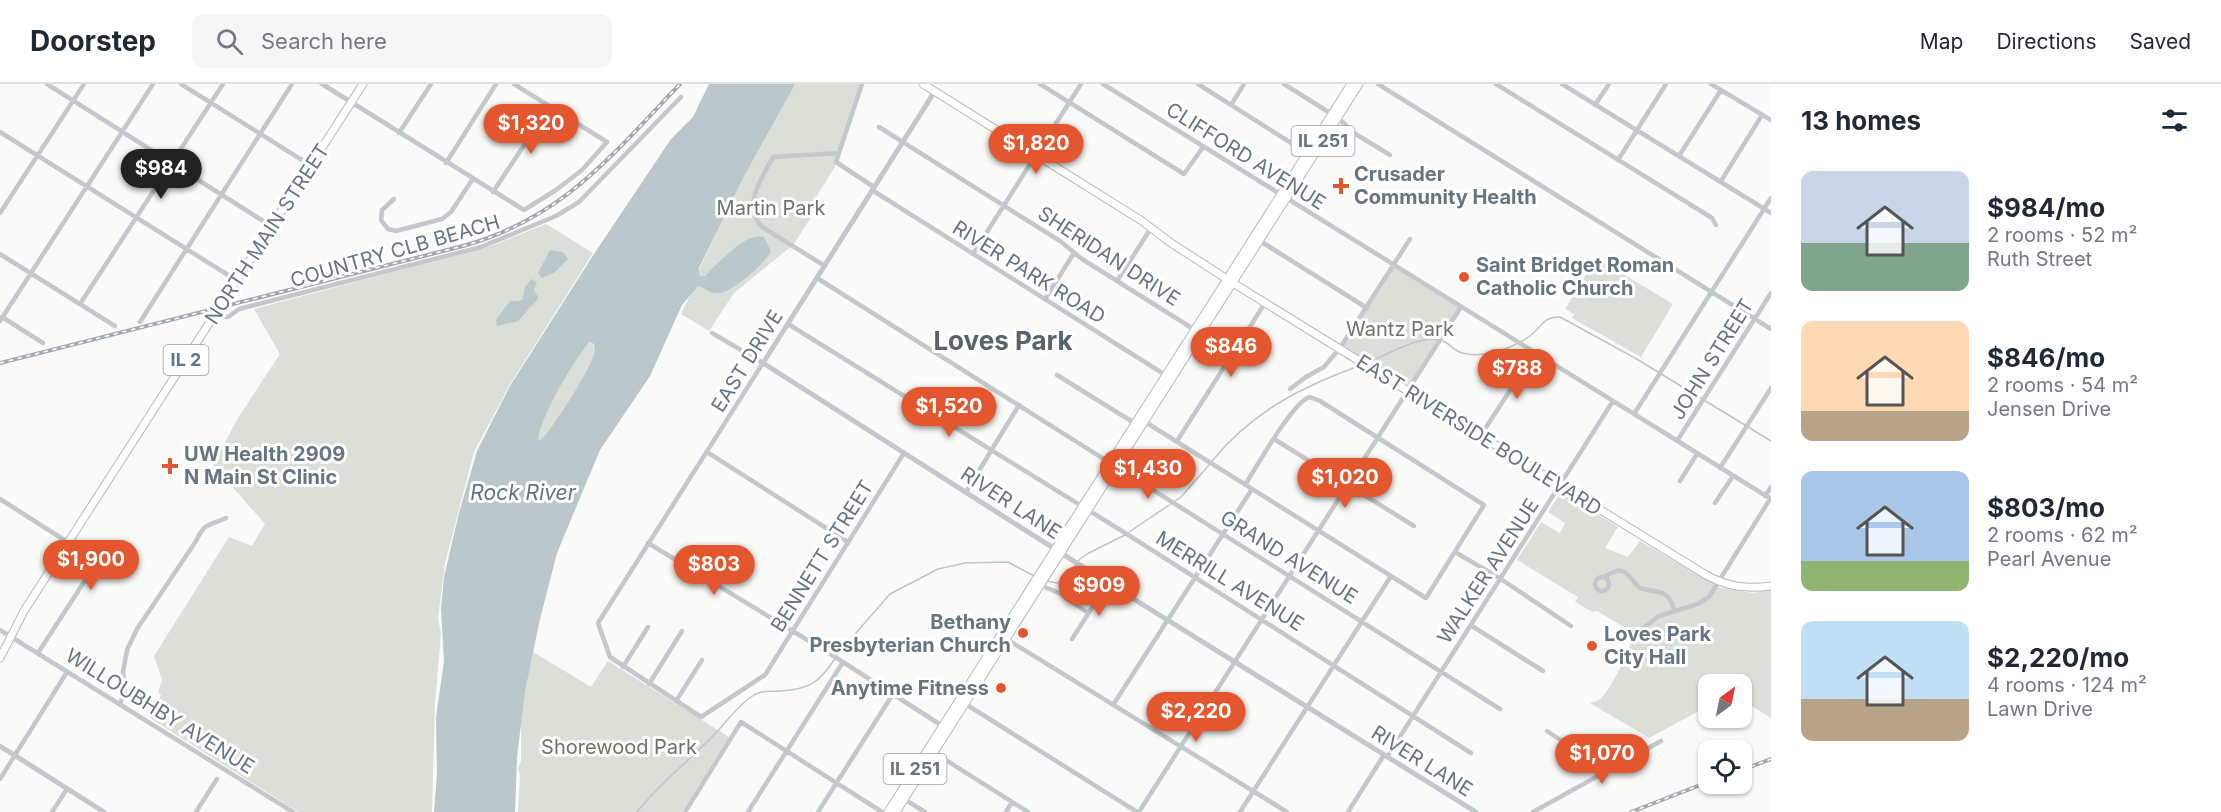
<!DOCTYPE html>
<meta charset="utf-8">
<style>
body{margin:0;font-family:Inter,sans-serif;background:#f6f6f7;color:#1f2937;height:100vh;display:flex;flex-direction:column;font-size:22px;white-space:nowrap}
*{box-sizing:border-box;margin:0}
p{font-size:20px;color:#747a83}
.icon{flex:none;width:33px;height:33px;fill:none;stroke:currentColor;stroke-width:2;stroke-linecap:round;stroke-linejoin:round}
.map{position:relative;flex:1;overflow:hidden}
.drawer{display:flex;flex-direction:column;background:#fff;width:450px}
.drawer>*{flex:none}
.needle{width:39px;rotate:33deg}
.buttons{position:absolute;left:1698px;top:590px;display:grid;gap:12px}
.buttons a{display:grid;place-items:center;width:54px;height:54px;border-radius:12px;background:#fff;box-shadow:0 2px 4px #0004;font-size:30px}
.price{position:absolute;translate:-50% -51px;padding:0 14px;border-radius:21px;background:#e4572e;color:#fff;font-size:20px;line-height:39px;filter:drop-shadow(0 2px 3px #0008)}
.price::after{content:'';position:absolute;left:50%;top:36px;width:18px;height:14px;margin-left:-9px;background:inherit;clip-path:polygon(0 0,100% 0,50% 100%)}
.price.selected{background:#222;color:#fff}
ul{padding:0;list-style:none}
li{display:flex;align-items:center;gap:18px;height:150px;padding:0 30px}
li span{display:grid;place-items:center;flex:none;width:168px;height:120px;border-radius:12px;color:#555}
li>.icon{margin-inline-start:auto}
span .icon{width:72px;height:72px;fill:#fffc;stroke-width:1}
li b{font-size:26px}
h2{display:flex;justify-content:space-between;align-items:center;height:72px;padding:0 30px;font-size:26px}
header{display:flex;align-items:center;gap:36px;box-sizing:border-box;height:84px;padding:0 30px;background:#fff;border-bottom:2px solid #e0e1e3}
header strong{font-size:28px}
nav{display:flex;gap:33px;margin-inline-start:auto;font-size:21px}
.search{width:420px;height:54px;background:#f6f6f7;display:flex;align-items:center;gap:15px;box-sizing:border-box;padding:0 21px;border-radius:12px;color:#747a83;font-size:22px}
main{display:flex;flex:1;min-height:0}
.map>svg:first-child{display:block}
.green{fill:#dadfd7}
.water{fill:#bbc7cb;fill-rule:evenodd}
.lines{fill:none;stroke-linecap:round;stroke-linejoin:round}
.stream{stroke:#bbc7cb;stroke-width:1.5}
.primary-casing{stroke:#b5babe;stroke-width:9}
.minor{stroke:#c3c8cc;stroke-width:4.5}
.tertiary{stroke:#c3c8cc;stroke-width:5}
.primary{stroke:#fff;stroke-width:7}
.rail-casing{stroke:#a2aab0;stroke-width:4}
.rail{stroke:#fff;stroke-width:1.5;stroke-dasharray:4.5;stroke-linecap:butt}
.poi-dot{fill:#e4572e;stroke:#fff;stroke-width:2}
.labels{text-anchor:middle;stroke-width:6;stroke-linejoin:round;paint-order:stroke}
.shield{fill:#fff;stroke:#939fa8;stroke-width:1.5}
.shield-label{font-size:18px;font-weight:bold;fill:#657683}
.street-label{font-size:20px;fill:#657683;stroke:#fff}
.poi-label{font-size:20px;font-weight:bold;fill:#657683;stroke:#fff;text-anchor:start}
.park-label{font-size:20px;fill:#687a64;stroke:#fff}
.water-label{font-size:21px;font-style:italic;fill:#60757c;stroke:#fff}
.district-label{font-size:26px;font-weight:bold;fill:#57646e;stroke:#fff}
</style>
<header>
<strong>Doorstep</strong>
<div class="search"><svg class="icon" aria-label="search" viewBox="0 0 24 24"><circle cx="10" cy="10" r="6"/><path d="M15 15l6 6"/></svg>Search here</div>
<nav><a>Map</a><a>Directions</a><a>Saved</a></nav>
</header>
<main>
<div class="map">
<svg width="1771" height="728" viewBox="0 0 1771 728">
<rect width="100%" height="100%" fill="#fafaf8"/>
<path class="green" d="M793 0H861L836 81 810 123 815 127 794 160 734 209 709 247 681 230 699 193 700 184 741 95Z
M546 140 593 169 509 302 474 368 445 479 438 534 441 550 435 619 432 728H298L150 634 161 611 158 608 162 596 154 572 229 453 252 462 265 440 213 381 238 334 280 270 254 225 491 162Z
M1596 174 1673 220 1641 273 1572 234 1574 230 1565 225Z
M1394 182 1461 223 1407 306 1340 264Z
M592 257C594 262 595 266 594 271 590 285 550 352 539 357 535 341 577 266 592 257Z
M1561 408 1618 443 1605 464 1628 473 1640 457 1721 504 1753 509 1771 506V634L1742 616V600H1708V622L1649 654 1590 619C1593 618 1597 617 1599 616 1609 609 1636 559 1631 547L1597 527 1593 528 1575 518 1578 513 1517 476 1541 438 1560 449 1565 439 1548 428Z
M533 568 591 603 608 577 729 653 682 728H518L520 691 518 685 521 677V621Z"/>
<path class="water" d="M709 0H795L743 94 699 184 700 192H706L710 186C724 175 745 148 764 153L771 167C766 179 733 207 720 209 711 211 706 204 698 202L682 221 650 292 600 366 557 469 540 535 525 607 517 673 515 728H434L437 690 436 633 444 578 441 525 444 493 459 429 477 367 510 302 594 170 671 55 693 33ZM590 258 594 260C594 263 595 267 594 270 592 282 549 352 539 357 535 342 577 270 590 258Z
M550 166 563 168 568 175 555 188 542 194 538 189Z
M531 195 537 198 534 206 538 213 537 216 518 237 497 242 496 236 510 217H520L523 215 525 203Z"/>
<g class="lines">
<path class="stream" d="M1443 257C1450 260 1455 267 1462 269 1483 275 1513 264 1530 252 1541 244 1543 232 1560 233L1635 274 1771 357
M1367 279C1385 272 1419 251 1438 256
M1212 377C1252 328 1301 303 1359 282
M1129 448 1181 413 1209 381
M1046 497 1057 499 1064 497 1080 475 1087 470 1125 451
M836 572 890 510 938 485 965 479 1008 478 1036 493
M637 728C658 701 685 680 709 656 723 643 735 624 751 613 761 605 769 608 781 607 809 605 819 599 834 576"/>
<g class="primary-casing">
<path id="primary" d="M923 0 1142 137 1171 159 1233 199 1706 491C1728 503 1746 505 1771 502
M0 574 24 527 363 0
M888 728 1351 0
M896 728 1359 0"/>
</g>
<path class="minor" d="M47 0 271 142
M181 0 310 81
M862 0 836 78 874 103
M1040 0 1184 90 1203 63
M1103 0 1771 415
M1198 0 1307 69
M1284 0 1338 34 1354 49 1390 71
M1378 0 1771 245
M1496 0 1712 134 1716 141
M1562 0 1771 129
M1711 0 1771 36
M351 18 524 126 556 106 582 86 607 58 514 0
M1231 21 1244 0
M1595 21 1609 0
M879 43 1060 157 1082 175 1195 246
M0 48 236 196
M399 49 431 0
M1679 72 1721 6
M1618 76 1666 0
M446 79 496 0
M1721 97 1762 31
M872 106 1167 292
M493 108 550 22
M394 115 382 126 381 136 388 145 396 147 442 135 451 128 472 96
M0 129 84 0
M1260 157 1367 224
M0 170 115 242
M973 170 1081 0
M825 182 762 143C742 120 761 96 773 73L839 69
M817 194 1500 625
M1117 197 1151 144
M1045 215 1074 169
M80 220 223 0
M214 232 228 233 239 225 481 163 556 132 579 118 681 13
M2 233 43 259
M0 237 153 0
M140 238 292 0
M788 240 1122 447 1471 669
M712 249 763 279 598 539 610 573 701 633 765 591 904 369
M1057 291 1131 337 1147 339 1426 514 1484 421 1320 317 1310 313C1293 317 1256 384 1245 401
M1290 305 1306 293 1324 283 1340 264 1410 155
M1634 330 1771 114
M1481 351 1535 268
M1274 355 1414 442
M1177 357 1265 219
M1677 357 1771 209
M707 368 848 458
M1720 384 1771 304
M1680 397 1697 370
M966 408 1019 321
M1765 412 1771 403
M0 415 69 459
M1715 419 1733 392
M648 459 832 571 944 643
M1455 468 1501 495 1571 542
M1606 492C1626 479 1627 493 1640 504 1658 510 1668 503 1674 526
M1595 500a7 7 0 1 1 14 0a7 7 0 1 1-14 0Z
M1040 501 1059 509 1088 529
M1472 542 1543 587
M0 546 293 728
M1633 552 1659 532 1698 520 1709 513 1770 415
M1005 554 1287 728
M1072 555 1108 499
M38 569 97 478 95 471 71 456
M623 583 648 543
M649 600 682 547
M676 617 702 576
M964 619 1137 728
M120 620 125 606 123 588 127 566 137 545 196 457C205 438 209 442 226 434
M1113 621 1252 405
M1547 647 1605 686
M933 668 1028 728
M1387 673 1613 317
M0 695 67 588
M904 715 925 728
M52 728 67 705
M196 728 217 695
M685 728 741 638 882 728
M748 728 843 578
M818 728 893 610
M1006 728 1012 718
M1139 728 1461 223
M1240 728 1391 492
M1348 728 1384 671
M1533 728 1661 657"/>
<path class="tertiary" d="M322 0 351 18
M935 7 763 279 1108 499 1476 728
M0 662 104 728"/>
<use href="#primary" class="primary"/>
<g class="rail-casing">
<path id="rail" d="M0 279 463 162C563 134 611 72 680 0
M1742 686 1771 675
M1631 728 1708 698"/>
</g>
<use href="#rail" class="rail"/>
</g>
<g class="poi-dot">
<path d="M1338 93h6v6h6v6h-6v6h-6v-6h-6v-6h6z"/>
<circle cx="1464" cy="193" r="6"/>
<path d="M167 373h6v6h6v6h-6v6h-6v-6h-6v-6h6z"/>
<circle cx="1023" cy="549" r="6"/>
<circle cx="1592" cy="562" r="6"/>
<circle cx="1001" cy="604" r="6"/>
</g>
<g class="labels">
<g class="shield">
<rect x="1291.5" y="42" width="63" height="30" rx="4.5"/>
<rect x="163.5" y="261" width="45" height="30" rx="4.5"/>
<rect x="883.5" y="670" width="63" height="30" rx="4.5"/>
</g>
<g class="shield-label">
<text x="1323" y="63">IL 251</text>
<text x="186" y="282">IL 2</text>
<text x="915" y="691">IL 251</text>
</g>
<g class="street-label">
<text transform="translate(1246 72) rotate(32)" y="7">CLIFFORD AVENUE</text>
<text transform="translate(267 150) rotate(-57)" y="7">NORTH MAIN STREET</text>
<text transform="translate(395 167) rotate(-16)" y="7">COUNTRY CLB BEACH</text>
<text transform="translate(1109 172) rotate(33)" y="7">SHERIDAN DRIVE</text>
<text transform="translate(1029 188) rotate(32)" y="7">RIVER PARK ROAD</text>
<text transform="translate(1712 275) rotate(-58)" y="7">JOHN STREET</text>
<text transform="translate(747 277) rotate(-58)" y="7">EAST DRIVE</text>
<text transform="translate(1479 351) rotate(32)" y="7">EAST RIVERSIDE BOULEVARD</text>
<text transform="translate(1011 419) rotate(33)" y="7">RIVER LANE</text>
<text transform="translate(822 472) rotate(-58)" y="7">BENNETT STREET</text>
<text transform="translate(1289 473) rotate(32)" y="7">GRAND AVENUE</text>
<text transform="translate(1488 487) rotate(-57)" y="7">WALKER AVENUE</text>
<text transform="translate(1230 497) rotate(32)" y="7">MERRILL AVENUE</text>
<text transform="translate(160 627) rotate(32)" y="7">WILLOUBHBY AVENUE</text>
<text transform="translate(1422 677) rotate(32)" y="7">RIVER LANE</text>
</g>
<g class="poi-label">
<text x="1354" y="97">Crusader<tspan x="1354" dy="23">Community Health</tspan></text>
<text x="1476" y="188">Saint Bridget Roman<tspan x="1476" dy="23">Catholic Church</tspan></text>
<text x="184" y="377">UW Health 2909<tspan x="184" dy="23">N Main St Clinic</tspan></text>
<text x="1011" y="545" text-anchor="end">Bethany<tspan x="1011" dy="23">Presbyterian Church</tspan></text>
<text x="1604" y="557">Loves Park<tspan x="1604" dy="23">City Hall</tspan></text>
<text x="989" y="611" text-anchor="end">Anytime Fitness</text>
</g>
<g class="park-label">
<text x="771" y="131">Martin Park</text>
<text x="1400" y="252">Wantz Park</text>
<text x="619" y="670">Shorewood Park</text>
</g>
<g class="water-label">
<text x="523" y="416">Rock River</text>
</g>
<g class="district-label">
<text x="1003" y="266">Loves Park</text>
</g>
</g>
</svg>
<div class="buttons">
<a><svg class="needle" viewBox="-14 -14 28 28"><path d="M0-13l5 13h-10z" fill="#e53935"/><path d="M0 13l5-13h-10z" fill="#747a83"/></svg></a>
<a><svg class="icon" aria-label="locate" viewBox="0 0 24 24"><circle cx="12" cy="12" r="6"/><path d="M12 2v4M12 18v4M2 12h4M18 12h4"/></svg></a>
</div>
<b class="price" style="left:531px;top:71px">$1,320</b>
<b class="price" style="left:1036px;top:91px">$1,820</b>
<b class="price selected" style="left:161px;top:116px">$984</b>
<b class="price" style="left:1231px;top:294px">$846</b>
<b class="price" style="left:1517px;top:316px">$788</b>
<b class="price" style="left:949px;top:354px">$1,520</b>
<b class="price" style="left:1148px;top:416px">$1,430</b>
<b class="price" style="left:1345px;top:425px">$1,020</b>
<b class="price" style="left:91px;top:507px">$1,900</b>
<b class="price" style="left:714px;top:512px">$803</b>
<b class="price" style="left:1099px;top:533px">$909</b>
<b class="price" style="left:1196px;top:659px">$2,220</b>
<b class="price" style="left:1602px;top:701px">$1,070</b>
</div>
<section class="drawer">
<h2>13 homes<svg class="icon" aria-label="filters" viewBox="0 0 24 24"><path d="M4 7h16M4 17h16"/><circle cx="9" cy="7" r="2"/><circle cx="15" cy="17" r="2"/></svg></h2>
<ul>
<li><span style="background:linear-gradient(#c9d6e8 60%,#7fa58c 0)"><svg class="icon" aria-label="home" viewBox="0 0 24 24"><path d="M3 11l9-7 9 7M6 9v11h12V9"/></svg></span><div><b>$984/mo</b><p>2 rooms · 52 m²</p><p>Ruth Street</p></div></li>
<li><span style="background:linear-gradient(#ffd9b3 75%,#b9a48a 0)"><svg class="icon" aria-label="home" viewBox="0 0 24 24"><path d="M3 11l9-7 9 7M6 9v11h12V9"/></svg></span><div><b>$846/mo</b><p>2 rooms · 54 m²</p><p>Jensen Drive</p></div></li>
<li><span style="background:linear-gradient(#a9c7e8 75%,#8fb573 0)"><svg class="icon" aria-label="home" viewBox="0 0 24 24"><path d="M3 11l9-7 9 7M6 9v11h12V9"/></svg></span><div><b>$803/mo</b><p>2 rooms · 62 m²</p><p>Pearl Avenue</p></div></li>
<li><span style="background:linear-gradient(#bfe0f5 65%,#b9a48a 0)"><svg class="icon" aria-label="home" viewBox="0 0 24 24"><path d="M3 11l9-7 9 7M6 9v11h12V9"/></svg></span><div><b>$2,220/mo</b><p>4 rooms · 124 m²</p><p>Lawn Drive</p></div></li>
</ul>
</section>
</main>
